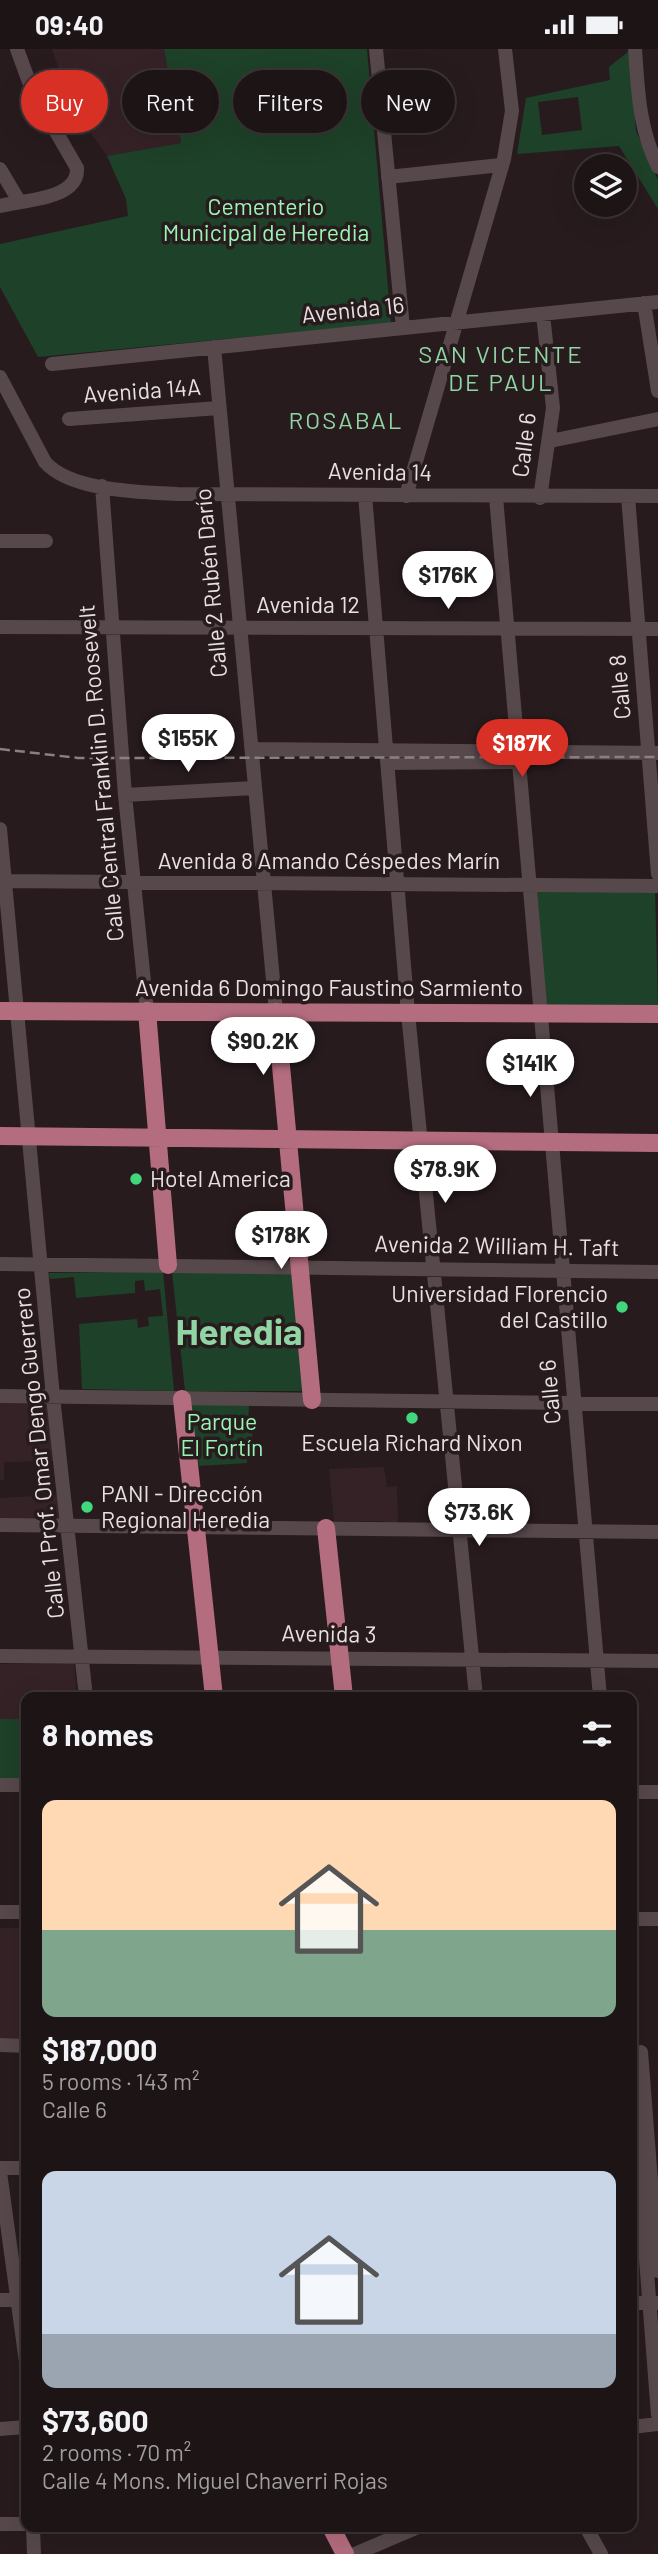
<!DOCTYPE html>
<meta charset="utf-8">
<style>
body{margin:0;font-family:Barlow,sans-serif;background:#2a2123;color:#f1f3f6;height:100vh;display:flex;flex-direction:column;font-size:26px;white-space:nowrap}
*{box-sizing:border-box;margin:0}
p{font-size:23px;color:#a09ea1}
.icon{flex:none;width:38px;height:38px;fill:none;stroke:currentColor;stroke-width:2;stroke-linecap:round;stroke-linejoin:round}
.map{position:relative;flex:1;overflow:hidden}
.drawer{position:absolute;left:21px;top:1643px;width:616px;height:840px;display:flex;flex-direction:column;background:#1d1416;border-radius:14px;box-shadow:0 7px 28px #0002,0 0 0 2px #3b3335}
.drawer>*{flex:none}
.banner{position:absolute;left:21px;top:21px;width:616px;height:63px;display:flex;gap:14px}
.controls{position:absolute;left:574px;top:105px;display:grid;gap:14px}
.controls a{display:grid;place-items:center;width:63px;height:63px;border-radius:50%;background:#1d1416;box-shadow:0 7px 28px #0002,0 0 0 2px #3b3335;font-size:35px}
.price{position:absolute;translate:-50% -60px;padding:0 16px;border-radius:24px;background:#fff;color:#222;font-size:23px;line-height:46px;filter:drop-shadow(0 2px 4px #0008)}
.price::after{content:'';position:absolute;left:50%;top:42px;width:21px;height:16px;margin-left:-10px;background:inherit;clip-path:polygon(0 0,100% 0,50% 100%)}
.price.current{background:#d93025;color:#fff}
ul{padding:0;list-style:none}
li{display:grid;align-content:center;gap:14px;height:371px;padding:0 21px}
li span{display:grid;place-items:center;height:217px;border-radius:14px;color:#555}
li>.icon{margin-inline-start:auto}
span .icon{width:126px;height:126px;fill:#fffc;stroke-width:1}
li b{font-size:30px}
h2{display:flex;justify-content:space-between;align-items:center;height:84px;padding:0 21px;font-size:30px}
.pill{padding:0 24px;border-radius:32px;background:#1d1416;box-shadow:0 7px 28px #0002,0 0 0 2px #3b3335;font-size:24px;line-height:63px}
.pill.current{background:#d93025;color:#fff}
.status{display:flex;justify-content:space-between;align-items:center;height:49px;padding:0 35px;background:#1d1416;direction:ltr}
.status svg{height:19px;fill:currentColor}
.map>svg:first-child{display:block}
.built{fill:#352226}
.green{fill:#1e4129;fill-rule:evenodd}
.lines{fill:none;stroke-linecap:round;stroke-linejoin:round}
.minor{stroke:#57484b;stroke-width:14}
.major{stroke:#b46d7f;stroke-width:18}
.rail{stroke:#8a8082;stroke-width:2.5;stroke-dasharray:10 5;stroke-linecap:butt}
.poi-dot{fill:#41d77c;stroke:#271b1e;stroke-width:2.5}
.labels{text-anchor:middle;stroke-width:7;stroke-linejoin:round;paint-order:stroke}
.park-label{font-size:23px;fill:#99f5b4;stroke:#271b1e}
.street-label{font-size:23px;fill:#e9e0e2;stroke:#271b1e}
.poi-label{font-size:23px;fill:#e9e0e2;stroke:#271b1e;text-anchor:start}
.neighbourhood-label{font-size:24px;letter-spacing:2px;fill:#90d5a3;stroke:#271b1e}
.town-label{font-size:37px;font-weight:bold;fill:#90d5a3;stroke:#271b1e}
</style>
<div class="status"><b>09:40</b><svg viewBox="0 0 49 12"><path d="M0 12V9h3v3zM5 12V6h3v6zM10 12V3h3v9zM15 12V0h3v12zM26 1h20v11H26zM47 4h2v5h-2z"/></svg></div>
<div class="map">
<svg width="658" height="2505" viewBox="0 0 658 2505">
<rect width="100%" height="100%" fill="#271b1e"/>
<path class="built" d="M52 0H164L181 94 107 107 71 56Z
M0 1352H50L55 1412 4 1413V1431H0Z
M384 1418 387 1438 397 1437 398 1476 385 1477 384 1472H334L329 1420Z
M59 1446 61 1471H0V1449Z
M74 1614 77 1648H26V1670H0V1615Z
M0 1879H26V1990L0 1989Z"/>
<path class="green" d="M164 0H367L391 274 38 308 0 238V195L128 167 126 150 107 107 181 94Z
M629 2 636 82 658 131V160L619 97 517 105 526 49 610 31 609 18ZM578 48 582 81 542 86 538 53Z
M537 842H655L658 959 546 957Z
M163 1222 174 1342 82 1340 79 1275 137 1270 138 1279 149 1277 148 1268 163 1267 160 1240 145 1242 144 1231 135 1232V1244L76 1249 74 1228 50 1230 49 1224Z
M172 1223 294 1224 305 1342H185Z
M194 1355 249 1356 248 1382H252L254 1403H247V1414L199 1417 190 1359Z
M0 1670H26V1733H0Z"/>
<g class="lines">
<path class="minor" d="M376 0 403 279
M635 0C638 43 639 79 658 118
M0 120 19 152
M388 128 501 116
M0 157C22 151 79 151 77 119L32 41 17 0
M644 254 658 342
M214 298 276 963
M52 315 658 253
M0 328 45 413C70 442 140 443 177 445L658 447
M69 370 219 359
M550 392 658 370
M102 437 125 746 147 962
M365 446 408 964 476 1648
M406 447 504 110 512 62 505 0
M628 447 658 825
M496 448 600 1648
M540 449 553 359 543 265
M0 492H46
M0 578 658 580
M252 700 658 704
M387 714 512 713
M125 746 254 739
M0 780 53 1348 86 1648
M0 832 658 837
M0 1215 658 1223
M0 1347 658 1355
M0 1476 658 1483
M0 1607 658 1612
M0 1736H26
M632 1743H658
M0 1863H26
M632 1870H658
M0 1996 26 1997
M641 2003 658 2222
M632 2028 658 2366
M0 2119H26
M0 2123 26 2313
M0 2251H26
M632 2254H658
M632 2378 658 2375
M0 2380 26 2378
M0 2475H26
M33 2478 34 2505
M586 2478 601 2505
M355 2505 418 2478"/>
<path class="major" d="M0 962 658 965
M147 962 168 1216
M276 963 312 1351
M0 1087 658 1094
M182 1350 214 1648
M326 1479 344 1648
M331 2478 345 2505"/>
<path class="rail" d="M0 700 78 709 658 708"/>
</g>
<g class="poi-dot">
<circle cx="136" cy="1130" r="7"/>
<circle cx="622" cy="1258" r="7"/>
<circle cx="412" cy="1369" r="7"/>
<circle cx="87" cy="1458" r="7"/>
</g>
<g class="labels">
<g class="park-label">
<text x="266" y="166">Cementerio<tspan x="266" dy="26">Municipal de Heredia</tspan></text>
<text x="222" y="1381">Parque<tspan x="222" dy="26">El Fortín</tspan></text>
</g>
<g class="street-label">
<text transform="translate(353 261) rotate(-6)" y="8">Avenida 16</text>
<text transform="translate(142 342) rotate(-4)" y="8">Avenida 14A</text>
<text transform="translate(524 396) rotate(-83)" y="8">Calle 6</text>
<text transform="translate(380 423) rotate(1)" y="8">Avenida 14</text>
<text transform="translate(211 534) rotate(-95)" y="8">Calle 2 Rubén Darío</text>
<text x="308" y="564">Avenida 12</text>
<text transform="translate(620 638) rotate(-95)" y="8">Calle 8</text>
<text transform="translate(101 724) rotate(-95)" y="8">Calle Central Franklin D. Roosevelt</text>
<text x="329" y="820">Avenida 8 Amando Céspedes Marín</text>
<text x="329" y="947">Avenida 6 Domingo Faustino Sarmiento</text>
<text transform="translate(497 1197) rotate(1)" y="8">Avenida 2 William H. Taft</text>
<text transform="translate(550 1343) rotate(-95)" y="8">Calle 6</text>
<text transform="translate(39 1404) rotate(-96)" y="8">Calle 1 Prof. Omar Dengo Guerrero</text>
<text transform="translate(329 1585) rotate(1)" y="8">Avenida 3</text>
</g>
<g class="poi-label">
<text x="150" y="1138">Hotel America</text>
<text x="608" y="1253" text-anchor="end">Universidad Florencio<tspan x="608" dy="26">del Castillo</tspan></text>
<text x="412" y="1402" text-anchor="middle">Escuela Richard Nixon</text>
<text x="101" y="1453">PANI - Dirección<tspan x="101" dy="26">Regional Heredia</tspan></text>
</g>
<g class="neighbourhood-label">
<text x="501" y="314">SAN VICENTE<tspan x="501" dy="28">DE PAUL</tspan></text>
<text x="346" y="380">ROSABAL</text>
</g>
<g class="town-label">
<text x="239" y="1296">Heredia</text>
</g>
</g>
</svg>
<div class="controls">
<a><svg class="icon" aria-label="layers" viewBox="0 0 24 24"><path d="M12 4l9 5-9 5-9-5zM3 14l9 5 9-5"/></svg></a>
</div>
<b class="price" style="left:448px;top:562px">$176K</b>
<b class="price" style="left:188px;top:725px">$155K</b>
<b class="price current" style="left:522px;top:730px">$187K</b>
<b class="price" style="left:263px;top:1028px">$90.2K</b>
<b class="price" style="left:530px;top:1050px">$141K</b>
<b class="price" style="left:445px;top:1156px">$78.9K</b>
<b class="price" style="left:281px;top:1222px">$178K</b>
<b class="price" style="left:479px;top:1499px">$73.6K</b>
<div class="banner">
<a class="pill current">Buy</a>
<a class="pill">Rent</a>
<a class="pill">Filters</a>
<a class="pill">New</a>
</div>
<section class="drawer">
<h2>8 homes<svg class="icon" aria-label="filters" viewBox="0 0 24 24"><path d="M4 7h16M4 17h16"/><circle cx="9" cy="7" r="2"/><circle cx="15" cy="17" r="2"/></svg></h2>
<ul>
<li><span style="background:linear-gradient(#ffd9b3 60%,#7fa58c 0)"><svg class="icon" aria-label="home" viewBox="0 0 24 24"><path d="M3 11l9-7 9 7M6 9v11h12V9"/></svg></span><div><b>$187,000</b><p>5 rooms · 143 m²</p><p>Calle 6</p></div></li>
<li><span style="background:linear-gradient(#c9d6e8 75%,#9aa5b1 0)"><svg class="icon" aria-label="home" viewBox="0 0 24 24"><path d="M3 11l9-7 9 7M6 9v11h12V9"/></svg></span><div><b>$73,600</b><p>2 rooms · 70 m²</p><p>Calle 4 Mons. Miguel Chaverri Rojas</p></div></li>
</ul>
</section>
</div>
